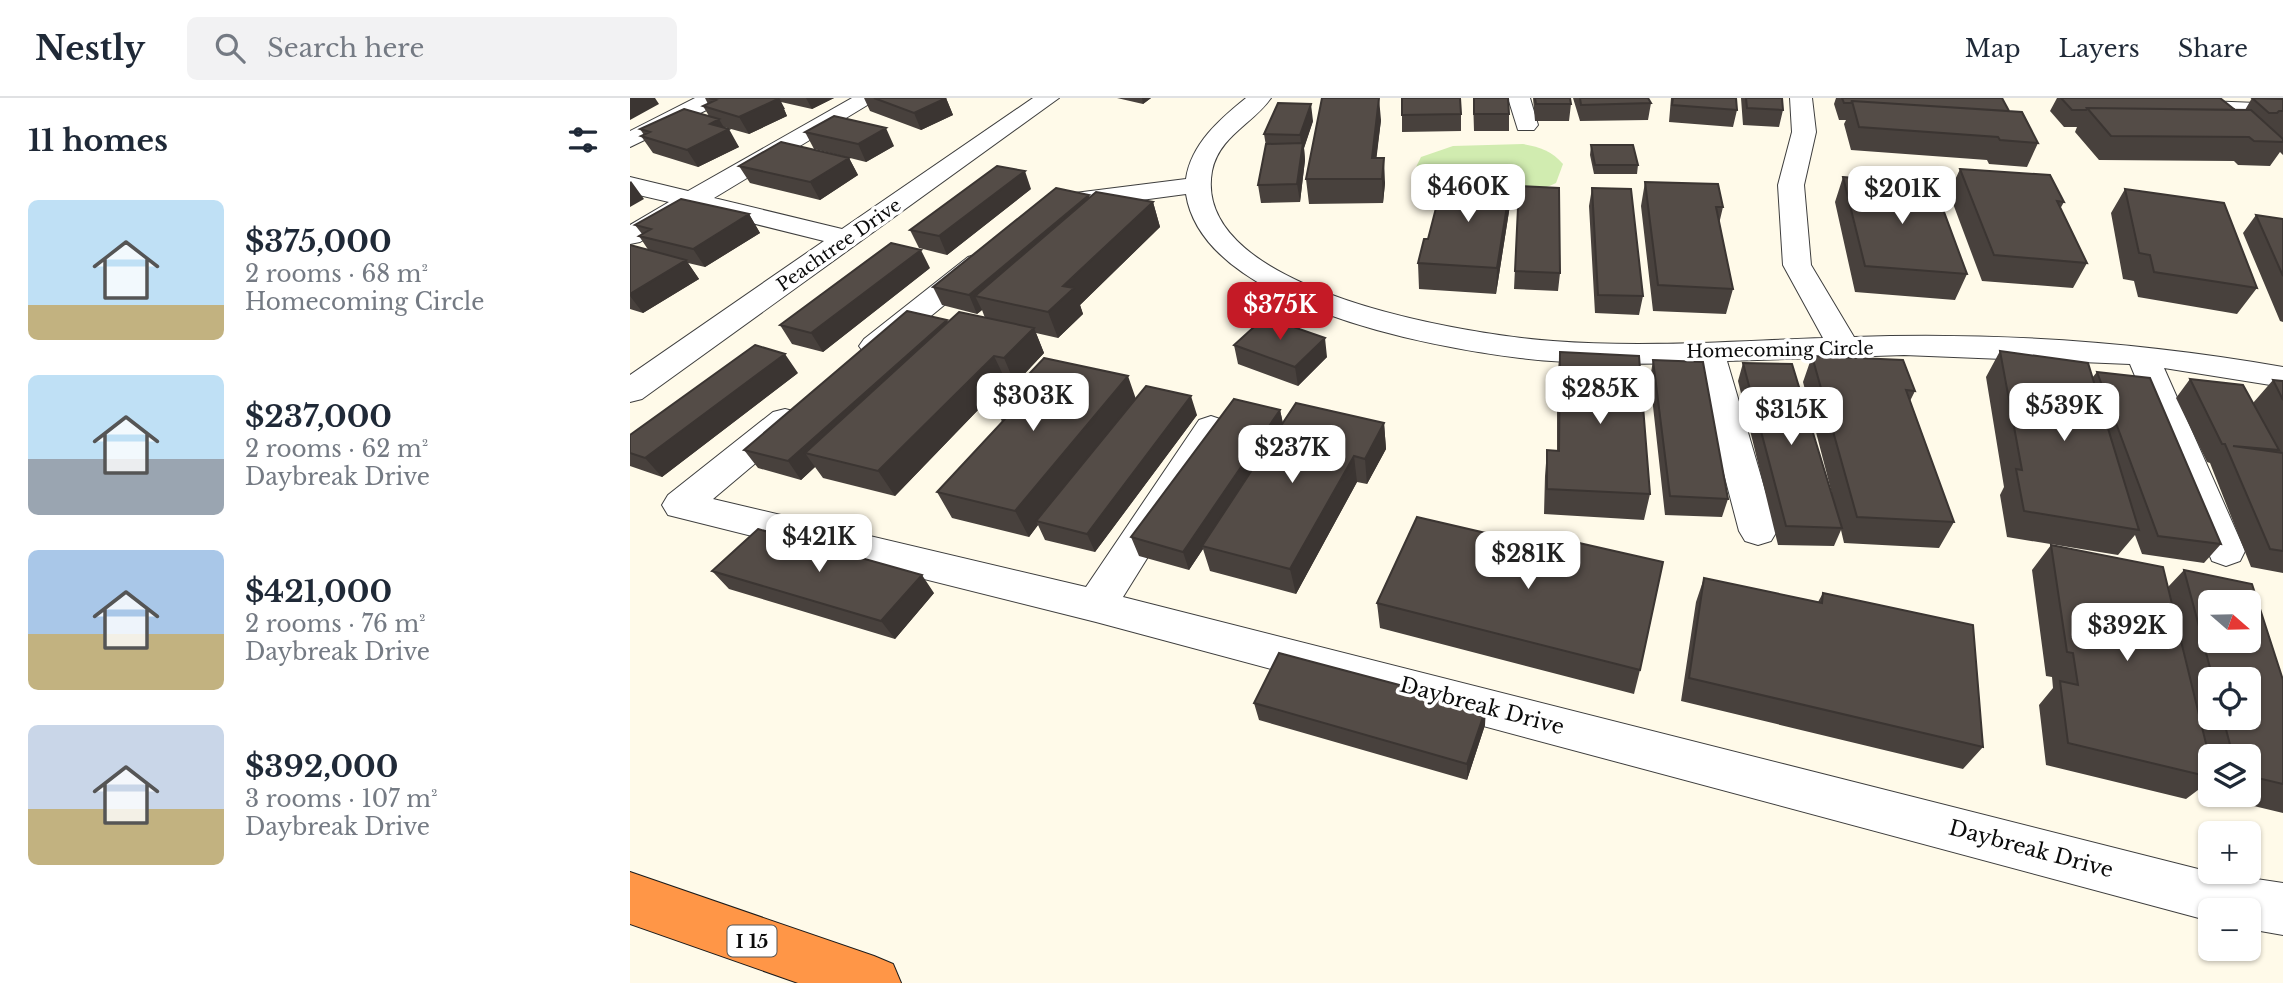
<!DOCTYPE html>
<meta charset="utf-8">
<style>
body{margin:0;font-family:"Libre Baskerville",serif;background:#f2f2f3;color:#1f2937;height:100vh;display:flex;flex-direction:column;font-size:26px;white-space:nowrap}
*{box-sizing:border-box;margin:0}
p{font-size:23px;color:#747a83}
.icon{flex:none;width:38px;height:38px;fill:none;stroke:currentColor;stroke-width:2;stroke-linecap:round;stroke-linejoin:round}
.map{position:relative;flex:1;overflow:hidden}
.side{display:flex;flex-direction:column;background:#fff;width:630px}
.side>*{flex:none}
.needle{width:46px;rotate:110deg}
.tools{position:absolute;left:1568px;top:492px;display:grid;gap:14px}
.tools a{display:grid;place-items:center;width:63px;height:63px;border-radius:10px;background:#fff;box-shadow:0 2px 5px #0004;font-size:35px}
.price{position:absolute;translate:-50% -60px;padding:0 16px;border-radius:14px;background:#fff;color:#222;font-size:23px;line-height:46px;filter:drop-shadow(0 2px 4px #0008)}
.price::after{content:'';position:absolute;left:50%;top:42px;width:21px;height:16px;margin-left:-10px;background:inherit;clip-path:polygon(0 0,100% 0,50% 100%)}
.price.current{background:#c51a26;color:#fff}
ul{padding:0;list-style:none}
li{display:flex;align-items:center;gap:21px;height:175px;padding:0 28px}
li span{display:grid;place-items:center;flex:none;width:196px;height:140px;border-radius:10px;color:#555}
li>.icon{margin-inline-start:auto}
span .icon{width:84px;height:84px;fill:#fffc;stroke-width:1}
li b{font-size:30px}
h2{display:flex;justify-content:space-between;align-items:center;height:84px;padding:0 28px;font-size:30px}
header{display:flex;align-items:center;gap:42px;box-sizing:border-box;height:98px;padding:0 35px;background:#fff;border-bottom:2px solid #e0e1e3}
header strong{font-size:33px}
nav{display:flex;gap:38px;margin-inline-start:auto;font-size:24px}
.search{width:490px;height:63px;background:#f2f2f3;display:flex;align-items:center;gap:18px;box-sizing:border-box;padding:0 24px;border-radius:10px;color:#747a83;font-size:26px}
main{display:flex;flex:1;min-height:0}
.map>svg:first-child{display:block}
.green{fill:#d1ecb0}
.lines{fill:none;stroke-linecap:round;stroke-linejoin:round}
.minor-casing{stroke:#3e3e3e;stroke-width:2}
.highway-casing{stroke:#1c1c1c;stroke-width:2}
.minor{fill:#fff;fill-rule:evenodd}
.highway{fill:#ff9647;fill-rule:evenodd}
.wall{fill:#48413d;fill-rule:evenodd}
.shaded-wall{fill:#3b3532}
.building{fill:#544c47;stroke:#3b3532;stroke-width:2;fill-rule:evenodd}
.labels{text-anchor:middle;stroke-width:7;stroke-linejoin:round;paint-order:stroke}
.far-street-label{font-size:18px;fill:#0b0b0b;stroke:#fff}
.shield{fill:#fff;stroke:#545454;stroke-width:2}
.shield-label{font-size:19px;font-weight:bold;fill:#0b0b0b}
.street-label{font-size:21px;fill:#0b0b0b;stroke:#fff}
</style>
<header>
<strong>Nestly</strong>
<div class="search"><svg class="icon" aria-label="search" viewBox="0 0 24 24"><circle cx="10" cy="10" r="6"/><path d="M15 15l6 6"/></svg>Search here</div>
<nav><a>Map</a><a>Layers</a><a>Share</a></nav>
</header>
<main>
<section class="side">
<h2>11 homes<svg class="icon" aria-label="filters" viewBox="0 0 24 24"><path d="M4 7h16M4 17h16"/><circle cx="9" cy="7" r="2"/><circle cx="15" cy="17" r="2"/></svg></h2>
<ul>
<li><span style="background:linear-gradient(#bfe0f5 75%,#c2b280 0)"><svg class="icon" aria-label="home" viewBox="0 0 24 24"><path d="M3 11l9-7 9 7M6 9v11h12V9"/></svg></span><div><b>$375,000</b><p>2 rooms · 68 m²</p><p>Homecoming Circle</p></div></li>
<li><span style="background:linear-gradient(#bfe0f5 60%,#9aa5b1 0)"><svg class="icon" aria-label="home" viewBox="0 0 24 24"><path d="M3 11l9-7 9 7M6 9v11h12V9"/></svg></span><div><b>$237,000</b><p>2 rooms · 62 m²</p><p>Daybreak Drive</p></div></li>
<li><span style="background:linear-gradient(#a9c7e8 60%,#c2b280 0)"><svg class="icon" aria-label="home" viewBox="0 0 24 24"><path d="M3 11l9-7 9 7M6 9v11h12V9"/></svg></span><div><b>$421,000</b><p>2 rooms · 76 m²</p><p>Daybreak Drive</p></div></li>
<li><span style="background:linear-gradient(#c9d6e8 60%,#c2b280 0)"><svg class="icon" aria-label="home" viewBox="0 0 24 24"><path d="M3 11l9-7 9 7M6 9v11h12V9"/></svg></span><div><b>$392,000</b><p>3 rooms · 107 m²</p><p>Daybreak Drive</p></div></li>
</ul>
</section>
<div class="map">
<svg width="1653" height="885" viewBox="0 0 1653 885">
<rect width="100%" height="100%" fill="#fffae9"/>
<path class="green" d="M893 46C910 49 922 53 933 66L926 85C892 102 807 107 786 69L791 59 823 48Z"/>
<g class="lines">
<g class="minor-casing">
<path id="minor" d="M65 0H94L91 5 0 49V33Z
M222 0H249L84 100 212 131 403 0H429L12 301 0 304V277L194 143 65 111 10 144 0 146V127L39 104 0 95V79L58 93Z
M616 0H641C623 26 589 38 582 73 560 194 842 237 923 243 1013 250 1103 243 1193 240L1153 167 1148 87 1162 34 1160 0H1182L1186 34 1174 87 1181 167 1224 239C1368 234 1511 244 1653 269V289L1534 270 1615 453 1610 463 1596 468 1582 463 1500 266 1274 257 1097 263 1147 433 1141 443 1128 447 1115 443 1109 433 1065 265C1007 266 948 267 890 260 799 249 573 207 556 96L429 113 420 111 416 105 420 99 429 97 556 81C561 46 590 21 616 0Z
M878 0H900L908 27 904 32H888Z
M1550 2 1653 6V20L1542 14 1538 9 1542 4Z
M348 156 358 159 362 165 358 171 256 255 245 258 234 255 229 248 234 241 338 159Z
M155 311 167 314 172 322 167 330 83 401 456 489 569 322 581 318 593 322 598 330 493 499 1580 774 1653 785V837L1619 831V812H1580V823L466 524 38 417 32 407 38 397 143 314Z"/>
</g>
<g class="highway-casing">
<path id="highway" d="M0 774 244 858 263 866 271 885H168L0 826Z"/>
</g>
<use href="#minor" class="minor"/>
<use href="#highway" class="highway"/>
</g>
<path class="wall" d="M75 0H204L182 11 151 4 157 18 119 36 94 29 109 49 68 69 23 55 11 38 14 37 10 31 79 18 73 8 78 6Z
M234 0H316L323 17 291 32 240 13Z
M487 0H521L513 6Z
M843 0 879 16V33H844Z
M903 0H940L941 6 939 23H905Z
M943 0H1018L1021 5 1018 22 950 23Z
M1041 0H1106L1107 12 1103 29 1039 24Z
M1111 0H1152L1153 12 1149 29 1113 27Z
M1206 0H1372L1379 13 1408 45 1397 69 1359 66 1357 62 1221 52 1214 26 1216 22H1209L1204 6Z
M1427 0H1590L1605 12H1615L1622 0 1653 1V57L1650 54 1640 68 1608 67 1604 63 1469 62 1445 34 1447 29H1434L1420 13Z
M831 16V33L772 34V17Z
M751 22 746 60 755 85 753 105 679 106 676 81Z
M683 23 674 50 675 62 670 104 631 105 628 87 636 48 634 36Z
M175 34 264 48 236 64 184 51Z
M961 47 1008 67 1007 76H964L960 57Z
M219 60 228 77 190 102 120 85 109 68Z
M1330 71 1434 104 1430 111 1457 165 1443 190 1352 183 1319 95Z
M1213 79 1337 176 1325 202 1225 194 1205 104Z
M1015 84 1093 109 1089 126 1103 191 1096 216 1023 213 1011 108Z
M889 88 930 175 928 193 884 191Z
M962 90 1013 198 1009 217 965 215 959 108Z
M401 91 317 157 289 150 280 132Z
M1495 91 1627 190 1607 216 1508 199 1504 183 1493 181 1481 115Z
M460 100 523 104 530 129 450 207 453 216 428 240 406 235 414 255 385 286 376 283 265 398 193 380 185 369 171 382 128 370 114 352 318 224 355 220 352 212 347 216 312 207 303 189Z
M880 107 866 196 789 191 788 165 798 141Z
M119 116 130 135 75 169 58 165 69 181 13 215 0 211V147L19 153 9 138 12 136 5 127Z
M1626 117 1653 121V224L1650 223 1613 135Z
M300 170 193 254 162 246 150 227Z
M604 247 697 259 668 288 608 266Z
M1370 253 1462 280 1467 274 1591 446 1574 465 1512 456 1505 437 1488 457 1377 439 1370 397 1374 389 1356 279Z
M930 254 1020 396 1014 422 914 416 915 378 917 352H927V280Z
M1182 258 1285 293 1280 303 1324 424 1309 450 1214 445 1211 432 1204 448 1148 447 1108 283 1113 265 1202 396 1173 284Z
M1023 262 1098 401 1092 419 1035 417 1020 281Z
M168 275 32 379 0 368V337Z
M1560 281 1623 305 1643 282 1653 283V475L1621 469 1580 365 1577 364 1546 300Z
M381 295 506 301 567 317 465 454 415 442 408 427 399 439 322 420 307 394 372 324 370 318 384 303Z
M650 312 653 325H754L756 351 737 386 727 384 666 496 580 473 573 451 559 472 509 458 501 439Z
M1421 447 1538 489 1554 472 1653 582V715L1578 697 1576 686 1556 701 1416 667 1409 607 1423 590 1422 579 1416 578 1402 472ZM1580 581H1619V620H1580ZM1580 658H1619V696H1580Z
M946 456 1010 572 1004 596 750 530 747 505Z
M82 473 304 495 265 541 99 491Z
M1074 480 1188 504 1193 495 1353 649 1333 671 1051 603 1066 504Z
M624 605 855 627 837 682 629 622Z"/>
<path class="shaded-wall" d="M0 0H25L29 6 0 22Z
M138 0H149L155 11H154L157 18 119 36 109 19Z
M176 0H204L182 11Z
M316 0 323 17 291 32 284 15Z
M512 0H521L513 6Z
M749 0 751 22 744 81 742 60Z
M681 6 683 23 674 50 675 62 670 104 667 86 672 53 670 37Z
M89 21 96 33 99 31 109 49 68 69 57 52 80 26Z
M256 30 264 48 236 64 228 46Z
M219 60 228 77 190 102 180 84Z
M754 60 755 85 753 105 752 81Z
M395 73 401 91 317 157 309 138Z
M1 83 14 101 0 109V84Z
M881 83 880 107 866 196 867 170Z
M459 97 464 115 345 198 352 212 347 216 339 197Z
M523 104 530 129 450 207 453 216 428 240 418 214 433 188Z
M119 116 130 135 75 169 63 151Z
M291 152 300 170 193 254 181 235Z
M56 162 69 181 13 215 0 198V196Z
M317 222 326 240 175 355 185 369 171 382 158 363Z
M404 230 414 255 385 286 374 260Z
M695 240 697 259 668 288 665 269Z
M155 256 168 275 32 379 15 360Z
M364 258 376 283 265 398 248 373Z
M498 278 507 304 406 423 408 427 399 439 385 413Z
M561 298 567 317 465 454 457 436Z
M650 312 654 331 572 448 573 451 559 472 553 454Z
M754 325 756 351 737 386 735 361Z
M724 358 727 384 666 496 660 471Z
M292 477 304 495 265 541 251 523Z
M856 610 855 627 837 682V666Z"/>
<path class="building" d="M79 0H144L148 1 109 19 73 8 86 2Z
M244 0H316L284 15Z
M692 0H749L742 60H754L752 81H676Z
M772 0H830L831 16 772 17Z
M844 0H878L879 16H844Z
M905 0H940L941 6H906Z
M950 0H1018L1021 5 951 7Z
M1043 0H1106L1107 12 1042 7Z
M1116 0H1152L1153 12 1117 10Z
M1212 0H1372L1379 13 1222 3 1221 5H1214Z
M1431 0H1590L1605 12 1457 10 1456 12H1442Z
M1622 0 1653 1V13H1649L1647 15H1639Z
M1222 3 1392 14 1408 45 1370 42 1368 39 1229 29Z
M648 5 681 6 670 37 634 36Z
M1457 10 1621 12 1653 41V44L1624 43 1619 39 1481 38Z
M54 11 89 21 80 26 99 31 57 52 11 38 20 34 10 31Z
M204 18 256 30 228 46 175 34Z
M151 44 219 60 180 84 109 68Z
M673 45 667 86 628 87 636 46Z
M961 47H1003L1008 67H965Z
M367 68 395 73 309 138 280 132Z
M1330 71 1420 77 1434 104 1427 103 1457 165 1364 157Z
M814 79 881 83 867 170 788 165 794 141H798Z
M1213 79 1304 87 1337 176 1235 168Z
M1015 84 1088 86 1093 109H1086L1103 191 1028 187Z
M889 88 929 90 930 175 885 173Z
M426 90 459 97 339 197 303 189Z
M962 90 1001 91 1013 198 968 197Z
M1495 91 1594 105 1627 190 1524 174 1520 157 1509 155Z
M466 94 523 104 433 188 444 190 418 214 345 198Z
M51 101 119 116 63 151 9 138 21 131 5 127Z
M1626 117 1653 121V178Z
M261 145 291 152 181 235 150 227Z
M0 147 56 162 0 196Z
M277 213 317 222 158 363 114 352Z
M329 214 404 230 374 260 364 258 248 373 175 355Z
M635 219 695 240 665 269 604 247Z
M125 247 155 256 15 360 0 355V337Z
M1370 253 1458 265 1509 432 1394 413 1386 371 1392 372Z
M930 254 1009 258 1020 396 917 391V352L929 353Z
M1182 258 1273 262 1285 293 1276 292 1324 424 1227 419Z
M414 260 498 278 385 413 307 394 376 320 370 318 390 297 381 295Z
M1023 262 1073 264 1098 401 1040 398Z
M1113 265 1162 266 1212 430 1156 428Z
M1467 274 1520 280 1591 446 1528 438Z
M1560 281 1613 287 1649 352 1603 348 1653 355V453L1640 451 1595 346H1592Z
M1643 282 1653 283V302Z
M516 288 561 298 457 436 406 423Z
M604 301 650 312 553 454 501 439Z
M666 305 754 325 735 361 724 358 660 471 572 448Z
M787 419 946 456 949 445 1033 464 1010 572 747 505Z
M128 431 292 477 251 523 82 473Z
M1421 447 1533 469 1580 662V679L1438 645 1430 583 1448 587 1443 555 1437 554Z
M1554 472 1622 486 1653 582V686L1619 678V658H1603L1593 620H1619V581H1583ZM1580 504H1619V542H1580Z
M1074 480 1192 505 1193 495 1343 527 1353 649 1059 580Z
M649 555 856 610 837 666 624 605Z"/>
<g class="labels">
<g class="far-street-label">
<text transform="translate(209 147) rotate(-35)" y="6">Peachtree Drive</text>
<text transform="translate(1150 252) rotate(-1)" y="6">Homecoming Circle</text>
</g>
<rect class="shield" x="97.5" y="827.5" width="49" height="31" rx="5"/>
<g class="shield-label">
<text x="122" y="850">I 15</text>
</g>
<g class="street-label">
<text transform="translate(852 608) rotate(15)" y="7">Daybreak Drive</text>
<text transform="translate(1401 751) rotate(15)" y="7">Daybreak Drive</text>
</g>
</g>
</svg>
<div class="tools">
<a><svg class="needle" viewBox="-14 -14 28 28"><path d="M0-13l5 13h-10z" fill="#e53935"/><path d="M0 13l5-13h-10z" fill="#747a83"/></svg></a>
<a><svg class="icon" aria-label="locate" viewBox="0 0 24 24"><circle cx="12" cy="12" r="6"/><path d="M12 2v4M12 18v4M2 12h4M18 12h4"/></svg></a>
<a><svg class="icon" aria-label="layers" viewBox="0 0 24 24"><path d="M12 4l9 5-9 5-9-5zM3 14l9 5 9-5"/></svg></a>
<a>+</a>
<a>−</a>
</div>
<b class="price" style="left:838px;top:126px">$460K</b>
<b class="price" style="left:1272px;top:128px">$201K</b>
<b class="price current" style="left:650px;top:244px">$375K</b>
<b class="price" style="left:970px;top:328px">$285K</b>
<b class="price" style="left:403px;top:335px">$303K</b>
<b class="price" style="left:1434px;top:345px">$539K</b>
<b class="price" style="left:1161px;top:349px">$315K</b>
<b class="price" style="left:662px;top:387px">$237K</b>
<b class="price" style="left:189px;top:476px">$421K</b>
<b class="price" style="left:898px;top:493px">$281K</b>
<b class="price" style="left:1497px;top:565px">$392K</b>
</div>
</main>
